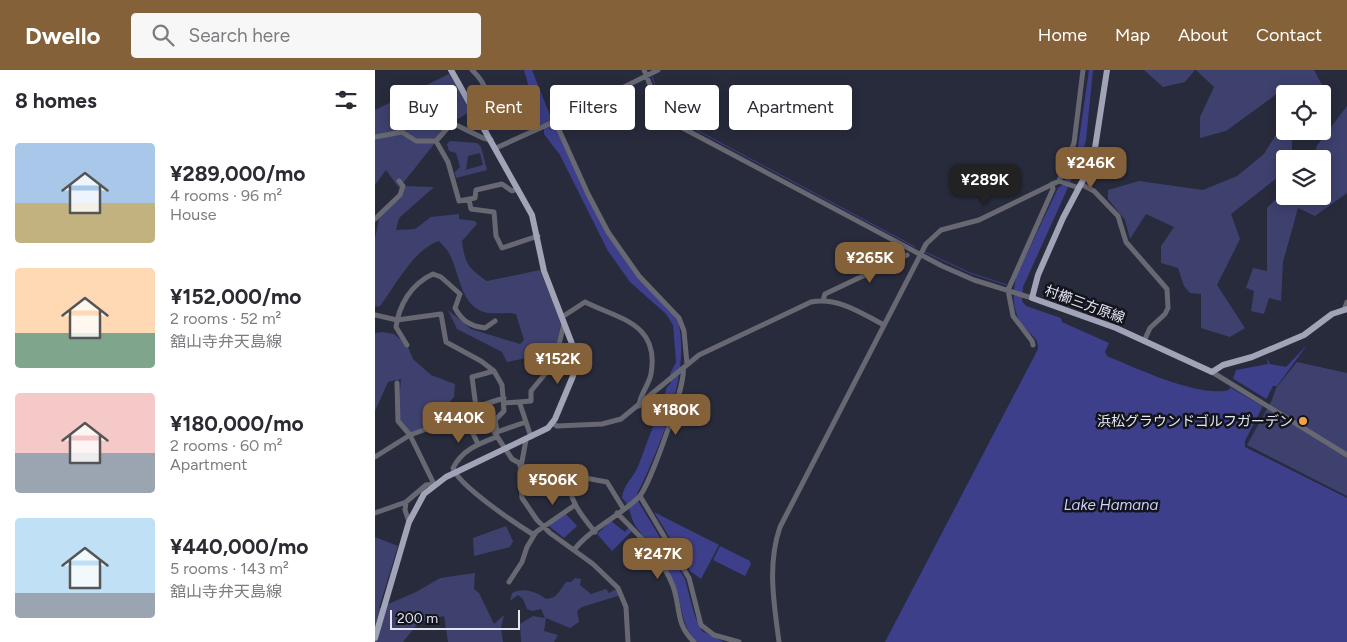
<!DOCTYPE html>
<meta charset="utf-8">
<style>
body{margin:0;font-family:Figtree,"Noto Sans JP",sans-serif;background:#f7f7f7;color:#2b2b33;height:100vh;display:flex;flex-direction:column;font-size:19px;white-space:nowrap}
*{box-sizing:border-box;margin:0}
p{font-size:16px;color:#7c7c81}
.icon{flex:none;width:28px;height:28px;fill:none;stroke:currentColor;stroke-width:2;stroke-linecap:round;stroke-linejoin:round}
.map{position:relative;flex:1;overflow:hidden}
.drawer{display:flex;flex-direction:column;background:#fff;width:375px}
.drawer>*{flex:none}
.guide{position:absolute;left:15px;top:15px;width:475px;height:45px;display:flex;gap:10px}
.controls{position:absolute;left:901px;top:15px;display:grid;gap:10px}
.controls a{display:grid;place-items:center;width:55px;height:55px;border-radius:5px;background:#fff;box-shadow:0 2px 12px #0003;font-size:25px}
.scale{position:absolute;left:15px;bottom:12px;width:130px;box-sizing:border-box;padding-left:5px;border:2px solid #e4e6f2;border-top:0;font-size:14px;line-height:18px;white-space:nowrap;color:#e4e6f2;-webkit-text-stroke:4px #13141c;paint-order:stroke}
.price{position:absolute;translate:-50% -42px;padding:0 11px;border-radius:10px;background:#85613a;color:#fff;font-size:16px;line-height:32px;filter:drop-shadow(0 1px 2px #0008)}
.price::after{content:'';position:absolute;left:50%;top:30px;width:15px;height:11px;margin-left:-8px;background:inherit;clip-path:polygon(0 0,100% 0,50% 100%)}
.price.selected{background:#222;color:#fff}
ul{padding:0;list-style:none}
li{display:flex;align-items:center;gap:15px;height:125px;padding:0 15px}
li span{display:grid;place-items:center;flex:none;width:140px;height:100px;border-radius:5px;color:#555}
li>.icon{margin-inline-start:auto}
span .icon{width:60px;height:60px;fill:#fffc;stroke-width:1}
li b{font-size:21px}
h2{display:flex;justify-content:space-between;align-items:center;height:60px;padding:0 15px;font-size:21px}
.chip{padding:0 18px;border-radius:5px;background:#fff;box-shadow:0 2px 12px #0003;font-size:18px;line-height:45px}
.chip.selected{background:#85613a;color:#fff}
header{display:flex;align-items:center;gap:30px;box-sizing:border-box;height:70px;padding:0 25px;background:#85613a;color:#fff}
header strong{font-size:24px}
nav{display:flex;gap:28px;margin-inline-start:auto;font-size:18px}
.search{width:350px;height:45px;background:#f7f7f7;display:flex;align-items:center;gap:12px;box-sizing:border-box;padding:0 18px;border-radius:5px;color:#7c7c81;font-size:19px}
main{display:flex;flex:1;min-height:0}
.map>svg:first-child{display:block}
.green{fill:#3e416e;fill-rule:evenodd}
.water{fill:#3d3f8a}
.pier{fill:#282b3c}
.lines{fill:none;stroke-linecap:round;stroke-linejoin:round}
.stream{stroke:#3d3f8a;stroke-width:1}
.minor{stroke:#676872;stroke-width:5}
.major{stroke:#a1a4b7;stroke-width:6}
.poi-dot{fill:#f3a442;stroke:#13141c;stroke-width:2}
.labels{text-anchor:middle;stroke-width:5;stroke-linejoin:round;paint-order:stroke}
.street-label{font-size:14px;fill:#e4e6f2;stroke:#13141c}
.poi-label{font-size:14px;fill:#e4e6f2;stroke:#13141c;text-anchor:end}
.water-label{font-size:15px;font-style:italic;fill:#cad1fd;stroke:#13141c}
</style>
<header>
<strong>Dwello</strong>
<div class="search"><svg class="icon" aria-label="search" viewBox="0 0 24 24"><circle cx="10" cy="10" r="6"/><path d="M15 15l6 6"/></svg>Search here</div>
<nav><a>Home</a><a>Map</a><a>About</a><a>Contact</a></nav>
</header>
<main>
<section class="drawer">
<h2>8 homes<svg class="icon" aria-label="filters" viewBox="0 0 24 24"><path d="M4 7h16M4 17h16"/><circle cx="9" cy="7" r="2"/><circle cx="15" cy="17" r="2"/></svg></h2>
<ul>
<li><span style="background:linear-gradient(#a9c7e8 60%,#c2b280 0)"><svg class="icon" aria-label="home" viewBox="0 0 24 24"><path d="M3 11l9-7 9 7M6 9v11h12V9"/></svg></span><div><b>¥289,000/mo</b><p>4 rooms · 96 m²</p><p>House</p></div></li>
<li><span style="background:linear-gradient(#ffd9b3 65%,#7fa58c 0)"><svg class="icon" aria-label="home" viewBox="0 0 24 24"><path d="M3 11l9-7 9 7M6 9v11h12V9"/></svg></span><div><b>¥152,000/mo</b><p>2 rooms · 52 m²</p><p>舘山寺弁天島線</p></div></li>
<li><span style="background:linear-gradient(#f6c9c9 60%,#9aa5b1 0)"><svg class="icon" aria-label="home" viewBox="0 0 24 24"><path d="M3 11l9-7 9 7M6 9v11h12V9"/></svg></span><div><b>¥180,000/mo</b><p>2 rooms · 60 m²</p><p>Apartment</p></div></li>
<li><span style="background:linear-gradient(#bfe0f5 75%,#9aa5b1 0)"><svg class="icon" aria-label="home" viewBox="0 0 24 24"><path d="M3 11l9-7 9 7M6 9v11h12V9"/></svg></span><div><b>¥440,000/mo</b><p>5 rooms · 143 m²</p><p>舘山寺弁天島線</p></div></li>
</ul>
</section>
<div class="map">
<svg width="972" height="572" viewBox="0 0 972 572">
<rect width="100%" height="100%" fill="#282b3c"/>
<path class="green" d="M769 0H820L810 12 788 17Z
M821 0H939L954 28 948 37V24L903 23 851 61 825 68V47L839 17Z
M74 4 96 41 76 53 24 118 11 100 0 115V40Z
M972 36V123L940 146 923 138 908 192 906 231 894 228 889 244 876 241 879 221 871 218 878 198 892 201V138L910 120V126H948V89H943L941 77Z
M910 50V61H924L917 68V89H910V100L907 104 856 144 865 169 842 215 870 258 855 267 826 258V224L815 223 809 216 803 198 786 193V176L799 157 771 144 755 169 750 150 733 129V120L764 111 828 120 862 106 889 84Z
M75 71 102 73 106 77 112 100 81 108 80 103 78 104 85 97 81 83 74 81 72 74ZM105 83 108 95 83 102 91 100 93 86Z
M28 116 59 117 24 148 21 160 40 159 56 147 84 144V149L100 151 102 154 87 171C90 194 93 198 112 211L165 200 186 253 180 282 132 292 127 282 82 259 73 240 96 259 145 274 149 270 141 244C130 241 118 246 106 241 85 232 84 201 74 183 72 179 67 175 64 171 38 180 21 215 5 236L0 237V169L4 147 18 134Z
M7 262 19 264 32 275 38 289 56 305 80 314 79 327 55 355 38 362H32C19 348 25 327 26 309L13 312 0 341V263Z
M922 292 972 303V426L872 375 897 330 901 318Z
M131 456 138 471 135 477 99 486 98 468Z
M0 467 23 476 4 538 41 522 65 508 100 503 99 519 104 523 119 554 129 545 126 558 128 572H73L69 546 44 552 28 572H0Z
M200 508 206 509 205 515 216 524 231 519 234 523 241 519 246 525 207 537 202 541 204 552 195 558 171 548 169 561 183 565 179 572H146L145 554 158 546 170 548 166 539 157 541 152 539 148 529 143 525 135 531 137 523C148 517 162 522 171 529 183 528 184 521 191 512H196Z"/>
<path class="water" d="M149 0H157L175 45V51L181 57 235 168 302 248C318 298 285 378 262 424L263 431 310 509 319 544 327 561 349 572H322C305 555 308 536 300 516 292 494 275 476 262 458 254 448 257 437 247 428 248 414 259 408 264 394 273 369 284 343 292 317L296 313 295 304 301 292 298 255 291 244 255 212 233 181 185 85 169 64V58L164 53Z
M714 0H718L711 70 705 91 648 217 647 231 651 236 686 248 687 252 734 273 730 282 732 286C761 298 824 328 854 320L861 300 893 294 891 287 895 294 911 297 932 275 902 316H898L870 371V377L972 428V572H510L663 279C663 268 659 268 652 260 637 245 637 227 641 207L683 118 689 114 703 77Z
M189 442 202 456 189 468 174 456Z
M279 442 344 475 326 509 315 501 311 490 306 486Z
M236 451 250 462 253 458 257 461 237 481 222 464Z
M345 476 375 491 376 494 370 506 338 490Z"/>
<path class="pier" d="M857 308 893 330 889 337 853 316Z"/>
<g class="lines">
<path class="stream" d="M277 7 290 39 301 49 540 177
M550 182 595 203 632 215
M318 541 320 549"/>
<path class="minor" d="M97 0C117 19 113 32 113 57L111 60
M269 0C278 20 282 43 302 55L567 196 599 210 657 228
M180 51 213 124 233 162 264 206 304 248 309 261 312 294
M0 67 27 62 41 71H61L73 92 84 131 100 128 101 120 127 114 137 121 143 119
M61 71 77 53 108 68 116 70
M121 78 183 50 283 0
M684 111 699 73 708 0
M706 114 719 121 743 146 751 172 792 219 793 238 790 244 775 258 769 271
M94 130 96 139 119 142 121 166 127 178 163 166
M0 149 25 125 28 116 24 111
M448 230 450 224 532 185
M969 240 972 232
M0 245 22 250 66 244 71 272 106 291 119 301 127 315 129 341 120 350 122 362 121 365 137 389 146 394
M187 247 210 232C244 249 285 253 276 304 274 315 264 326 264 336
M32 275 21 257C24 235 36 214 58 204L66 207 85 224 80 238C87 251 95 256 110 258L120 251
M658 275 657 271 638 246 633 220 678 119 677 114
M837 302 972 385
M129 333 156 331V321L180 292 189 253
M145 334 156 367
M103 335 121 365
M101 337 97 307 119 301
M88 343 103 374
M177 353 182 356 227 354 246 349 324 285 436 232C463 227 486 243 509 255
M122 362 151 352
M121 367C103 374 87 380 78 398 83 415 141 454 159 465
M151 370 145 402 147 428 162 450 175 463 218 494 243 518 251 537 253 572
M0 387 35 365 62 355 76 345 129 328
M145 396 232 412 248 438
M193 404C193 429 205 444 220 462
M265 426 314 508 326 555 339 565 364 572
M31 432 30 440 34 452
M0 443 31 432 51 415 59 414 35 365 23 351 22 313
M242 443C263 464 287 487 298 516 306 538 300 554 319 572
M199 480C216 458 245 446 264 427 275 415 312 312 308 298
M134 512 147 492 152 477 161 462 200 435
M404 572C399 533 392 495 405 457L551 174 566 160 604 150 684 111 704 118"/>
<path class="major" d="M732 0 718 91 688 148 663 205 657 228 741 258 837 302 848 295 877 287 929 265 957 244 972 239
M0 568 34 452 49 424 71 407 173 358 180 349 198 306 201 292 199 279 169 201 157 145 76 0"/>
</g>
<circle class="poi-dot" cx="928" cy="351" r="5"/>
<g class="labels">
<g class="street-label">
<text transform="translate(710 234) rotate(20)" y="5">村櫛三方原線</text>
</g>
<g class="poi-label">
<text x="918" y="356">浜松グラウンドゴルフガーデン</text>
</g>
<g class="water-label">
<text x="736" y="440">Lake Hamana</text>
</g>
</g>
</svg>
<div class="controls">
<a><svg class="icon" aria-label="locate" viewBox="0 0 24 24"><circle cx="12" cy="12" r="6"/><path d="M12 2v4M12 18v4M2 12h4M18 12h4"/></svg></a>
<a><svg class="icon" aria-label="layers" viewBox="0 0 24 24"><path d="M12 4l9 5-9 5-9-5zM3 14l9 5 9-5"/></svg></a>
</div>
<div class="scale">200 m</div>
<b class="price" style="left:716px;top:119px">¥246K</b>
<b class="price selected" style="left:610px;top:136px">¥289K</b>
<b class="price" style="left:495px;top:214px">¥265K</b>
<b class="price" style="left:183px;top:315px">¥152K</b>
<b class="price" style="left:301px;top:366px">¥180K</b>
<b class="price" style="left:84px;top:374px">¥440K</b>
<b class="price" style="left:178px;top:436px">¥506K</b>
<b class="price" style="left:283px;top:510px">¥247K</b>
<div class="guide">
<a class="chip">Buy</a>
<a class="chip selected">Rent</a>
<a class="chip">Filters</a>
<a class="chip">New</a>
<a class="chip">Apartment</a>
</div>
</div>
</main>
